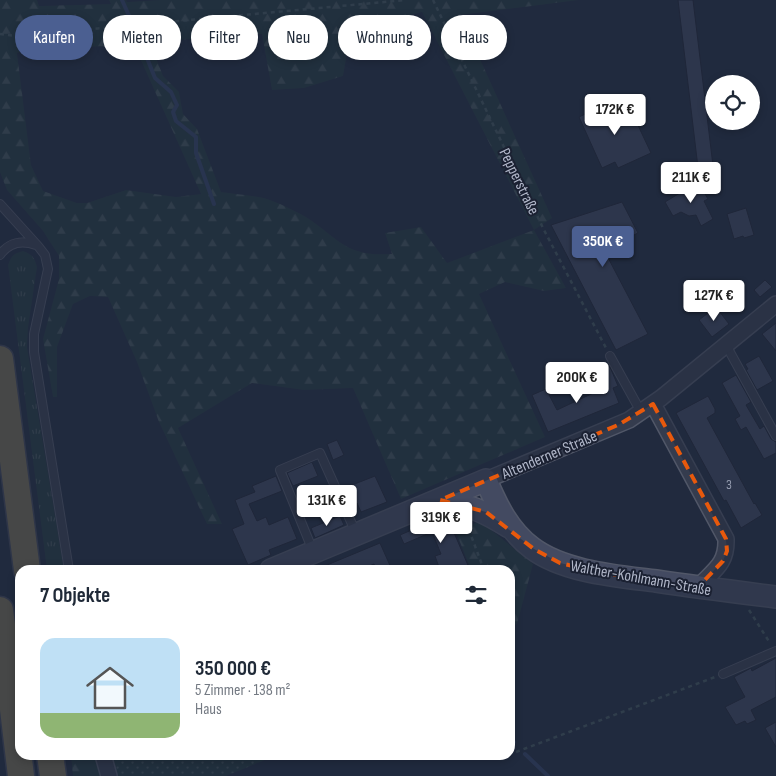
<!DOCTYPE html>
<html lang="de">
<meta charset="utf-8">
<style>
body{margin:0;font-family:"Sofia Sans Condensed",sans-serif;background:#f2f2f3;color:#1f2937;height:100vh;display:flex;flex-direction:column;font-size:19px;white-space:nowrap}
*{box-sizing:border-box;margin:0}
p{font-size:16px;color:#747a83}
.icon{flex:none;width:28px;height:28px;fill:none;stroke:currentColor;stroke-width:2;stroke-linecap:round;stroke-linejoin:round}
.map{position:relative;flex:1;overflow:hidden}
.side{position:absolute;left:15px;top:565px;width:500px;height:195px;display:flex;flex-direction:column;background:#fff;border-radius:15px;box-shadow:0 2px 8px #0003}
.side>*{flex:none}
.top-card{position:absolute;left:15px;top:15px;width:500px;height:45px;display:flex;gap:10px}
.buttons{position:absolute;left:705px;top:75px;display:grid;gap:10px}
.buttons a{display:grid;place-items:center;width:55px;height:55px;border-radius:50%;background:#fff;box-shadow:0 2px 8px #0003;font-size:25px}
.price{position:absolute;translate:-50% -42px;padding:0 11px;border-radius:5px;background:#fff;color:#222;font-size:16px;line-height:32px;filter:drop-shadow(0 1px 2px #0008)}
.price::after{content:'';position:absolute;left:50%;top:30px;width:15px;height:11px;margin-left:-8px;background:inherit;clip-path:polygon(0 0,100% 0,50% 100%)}
.price.selected{background:#4b5f91;color:#fff}
ul{padding:0;list-style:none}
li{display:flex;align-items:center;gap:15px;height:125px;padding:0 25px}
li span{display:grid;place-items:center;flex:none;width:140px;height:100px;border-radius:15px;color:#555}
li>.icon{margin-inline-start:auto}
span .icon{width:60px;height:60px;fill:#fffc;stroke-width:1}
li b{font-size:21px}
h2{display:flex;justify-content:space-between;align-items:center;height:60px;padding:0 25px;font-size:21px}
.tag{padding:0 18px;border-radius:22px;background:#fff;box-shadow:0 2px 8px #0003;font-size:18px;line-height:45px}
.tag.selected{background:#4b5f91;color:#fff}
.map>svg:first-child{display:block}
.grass{fill:url(#grass-tufts)}
.forest{fill:url(#forest-firs);fill-rule:evenodd}
.garden{fill:url(#garden-dots)}
.lines{fill:none;stroke-linecap:round;stroke-linejoin:round}
.stream{stroke:#324064;stroke-width:4}
.building{fill:#3d465e;stroke:#1d2334}
.lane-casing{stroke:#515768;stroke-width:10}
.street-casing{stroke:#515768;stroke-width:18}
.secondary-casing{stroke:#515768;stroke-width:24}
.highway-casing{stroke:#3e4455;stroke-width:29}
.path{stroke:#41555c;stroke-width:2.5;stroke-dasharray:4 4;stroke-linecap:butt}
.lane{stroke:#353c4e;stroke-width:8}
.street{stroke:#353c4e;stroke-width:15}
.secondary{stroke:#434a61;stroke-width:21}
.highway{stroke:#746b52;stroke-width:26}
.highway-bridge-casing{stroke:#3e4455;stroke-width:29;stroke-linecap:butt}
.highway-bridge{stroke:#746b52;stroke-width:26}
.marked{fill:none;stroke:#e8590c;stroke-width:4;stroke-dasharray:10 6;stroke-linejoin:round}
.labels{text-anchor:middle;stroke-width:4;stroke-linejoin:round;paint-order:stroke}
.number-label{font-size:14px;fill:#949bae}
.street-label{font-size:16px;fill:#b1b7c9;stroke:#1b2132}
</style>
<div class="map">
<svg width="776" height="776" viewBox="0 0 776 776">
<defs>
<pattern id="grass-tufts" width="24" height="20" patternUnits="userSpaceOnUse" patternTransform="scale(1.25)"><rect width="24" height="20" fill="#23383f"/><path d="M3 7l-1-3M5 7V3M7 7l1-3M15 17l-1-3M17 17v-4M19 17l1-3" fill="none" stroke="#415359"/></pattern>
<pattern id="forest-firs" width="22" height="20" patternUnits="userSpaceOnUse" patternTransform="scale(1.25)"><rect width="22" height="20" fill="#23383f"/><path d="M5 1l3.5 6h-7zM16 11l3.5 6h-7z" fill="#415359"/></pattern>
<pattern id="garden-dots" width="8" height="8" patternUnits="userSpaceOnUse" patternTransform="scale(1.25)"><rect width="8" height="8" fill="#23383f"/><path d="M2 2h.1M6 6h.1" fill="none" stroke="#415359" stroke-width="1.8" stroke-linecap="round"/></pattern>
</defs>
<rect width="100%" height="100%" fill="#212a3e"/>
<path class="grass" d="M23 251C32 254 35 258 37 267L28 328 27 347 64 570H47L8 265C11 256 14 253 23 251Z"/>
<path class="forest" d="M0 0H37L39 6 111 4 109 0H126L127 2 160 0H579L460 15 552 218 534 230 566 288 544 291 505 282 479 294 545 437 401 499 353 388 304 390 252 383 178 428 222 524H207L159 422 137 362 108 297 90 296 73 304 57 347V397H53L43 339 59 279V256L43 231 7 190 0 172ZM422 12 534 230 447 263 421 227 385 233 392 254C345 257 340 239 306 217 296 211 275 201 264 198 250 195 235 194 221 192L197 129 183 114 179 92 163 76 150 42 262 34 272 90 304 88 343 76 351 31ZM42 46 135 47 201 194 176 197 126 190 87 203H77L43 191 31 165 17 53Z
M480 521 533 564 517 624 510 628V570H471L456 532Z
M71 755H94L101 776H73Z"/>
<path class="garden" d="M109 755H277L226 776H117Z"/>
<g class="lines">
<path class="stream" d="M122 0 130 18
M139 38 155 78 171 92 177 105 173 112 176 121 196 137V153L214 204
M510 738 514 742
M525 754 548 776"/>
</g>
<path class="building" d="M678 0H693L714 174 699 176Z
M627 102 651 153 618 168 615 162 602 168 579 117 600 107 603 114Z
M698 182 708 199 704 201 713 219 701 226 696 215 689 216 681 212 673 216 665 202Z
M622 202 638 233 604 250 648 334 616 350 551 225Z
M746 208 754 235 744 238 743 236 734 239 727 214Z
M765 280 772 287 760 297 754 290Z
M716 307 729 324 712 337 699 320Z
M776 323V351L762 334Z
M759 356 773 381 757 390 746 370 748 369 745 364Z
M610 367 618 386 613 388 619 403 548 432 532 395 546 389 557 410 604 388 598 373Z
M736 375 751 402 746 405 760 429 764 426 771 439 776 442V453L764 459 746 427 741 430 735 419 740 416 722 383Z
M708 396 715 409V413L707 418 754 504 755 503 762 515 741 528 726 500 724 501 676 413Z
M337 440 344 455 333 460 327 444Z
M312 462 318 476 293 486 287 473Z
M276 476 282 491 249 504 257 521 266 517 269 525 288 517 297 539 269 550 271 555 248 565 232 529 244 524 235 500 255 492 252 486Z
M375 476 387 502 361 512 357 503 355 505 347 487Z
M340 516 344 525 315 538 311 528Z
M442 517 445 522 449 521 470 570H440L435 556 441 554 432 532 404 544 400 535Z
M380 543 392 570H376L374 564 360 570H315Z
M776 658V697L751 710 756 720 747 724 745 721 736 725 725 707 745 697 734 677 751 668 752 671Z
M776 722V747L765 728Z"/>
<g class="lines">
<g class="lane-casing">
<path id="lane" d="M0 204 38 246 45 255 48 269 34 334V352L69 570
M0 255C9 242 22 240 36 245
M726 345 776 436
M610 356 641 412
M313 551 280 470 320 453 356 533
M723 674 776 651"/>
</g>
<g class="street-casing">
<path id="street" d="M653 404 726 539C727 564 714 570 698 587
M486 480 629 420 661 398 776 304
M103 755 109 776"/>
</g>
<g class="secondary-casing">
<path id="secondary" d="M440 500C469 505 484 511 509 527
M271 570 486 480C497 506 509 531 532 548 564 572 617 576 656 581 696 587 736 592 776 597"/>
</g>
<g class="highway-casing">
<path id="highway" d="M0 359 27 570
M0 610 5 647
M12 701 21 776
M50 755 53 776"/>
</g>
<path class="path" d="M433 0 544 230 606 348
M0 34 16 36 406 0
M466 522 484 570
M749 610 770 643
M516 752 715 677"/>
<use href="#lane" class="lane"/>
<use href="#street" class="street"/>
<use href="#secondary" class="secondary"/>
<use href="#highway" class="highway"/>
<g class="highway-bridge-casing">
<path id="highway-bridge" d="M5 647 12 701"/>
</g>
<use href="#highway-bridge" class="highway-bridge"/>
</g>
<path d="M0 0H776V776H0ZM653 404 726 539 727 551 723 561 698 587 603 573 560 563 534 549 486 512 440 500 618 425Z" fill="#212a3e" fill-opacity=".55" fill-rule="evenodd"/>
<path class="marked" d="M653 404 726 539 727 551 723 561 698 587 603 573 560 563 534 549 486 512 440 500 618 425Z"/>
<g class="labels">
<g class="number-label">
<text x="729" y="489">3</text>
</g>
<g class="street-label">
<text transform="translate(520 181) rotate(64)" y="6">Pepperstraße</text>
<text transform="translate(549 454) rotate(-23)" y="6">Altenderner Straße</text>
<text transform="translate(641 577) rotate(10)" y="6">Walther-Kohlmann-Straße</text>
</g>
</g>
</svg>
<div class="buttons">
<a><svg class="icon" aria-label="locate" viewBox="0 0 24 24"><circle cx="12" cy="12" r="6"/><path d="M12 2v4M12 18v4M2 12h4M18 12h4"/></svg></a>
</div>
<b class="price" style="left:615px;top:136px">172K €</b>
<b class="price" style="left:691px;top:204px">211K €</b>
<b class="price selected" style="left:603px;top:268px">350K €</b>
<b class="price" style="left:714px;top:322px">127K €</b>
<b class="price" style="left:577px;top:404px">200K €</b>
<b class="price" style="left:327px;top:527px">131K €</b>
<b class="price" style="left:441px;top:544px">319K €</b>
<div class="top-card">
<a class="tag selected">Kaufen</a>
<a class="tag">Mieten</a>
<a class="tag">Filter</a>
<a class="tag">Neu</a>
<a class="tag">Wohnung</a>
<a class="tag">Haus</a>
</div>
<section class="side">
<h2>7 Objekte<svg class="icon" aria-label="filters" viewBox="0 0 24 24"><path d="M4 7h16M4 17h16"/><circle cx="9" cy="7" r="2"/><circle cx="15" cy="17" r="2"/></svg></h2>
<ul>
<li><span style="background:linear-gradient(#bfe0f5 75%,#8fb573 0)"><svg class="icon" aria-label="home" viewBox="0 0 24 24"><path d="M3 11l9-7 9 7M6 9v11h12V9"/></svg></span><div><b>350 000 €</b><p>5 Zimmer · 138 m²</p><p>Haus</p></div></li>
</ul>
</section>
</div>
